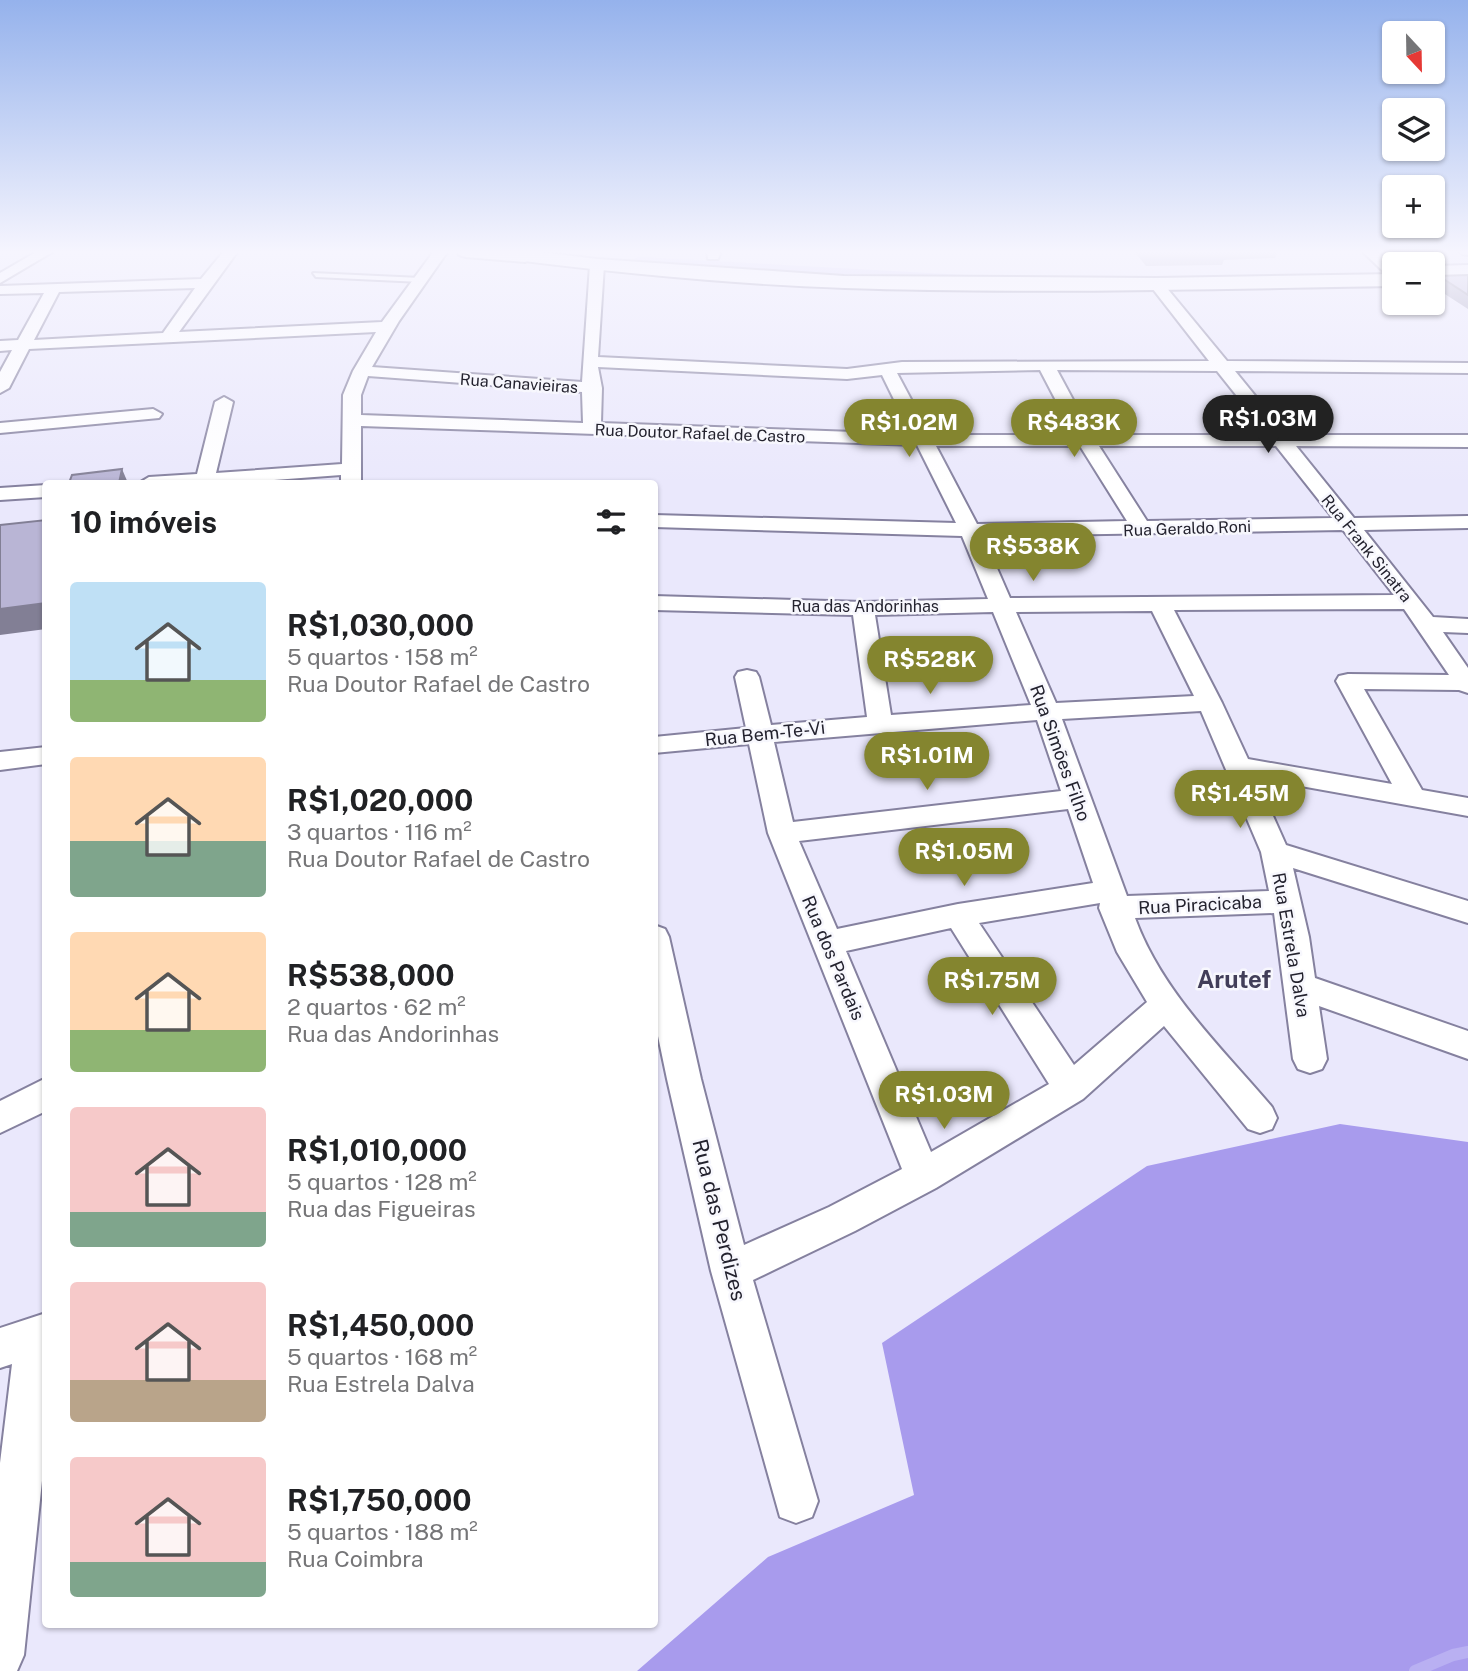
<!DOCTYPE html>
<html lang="pt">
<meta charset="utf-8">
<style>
body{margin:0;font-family:"Public Sans",sans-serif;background:#f6f6f6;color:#202124;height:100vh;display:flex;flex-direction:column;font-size:26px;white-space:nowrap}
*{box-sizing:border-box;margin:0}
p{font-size:23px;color:#757577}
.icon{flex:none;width:38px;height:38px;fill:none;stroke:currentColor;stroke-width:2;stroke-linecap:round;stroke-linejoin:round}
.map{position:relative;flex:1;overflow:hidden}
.panel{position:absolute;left:42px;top:480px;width:616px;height:1148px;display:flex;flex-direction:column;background:#fff;border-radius:7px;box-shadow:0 2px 5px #0004}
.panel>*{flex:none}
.needle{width:46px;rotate:158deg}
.fabs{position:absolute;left:1382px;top:21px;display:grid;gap:14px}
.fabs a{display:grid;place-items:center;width:63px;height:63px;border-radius:7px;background:#fff;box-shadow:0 2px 5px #0004;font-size:35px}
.price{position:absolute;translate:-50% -60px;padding:0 16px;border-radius:24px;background:#84852f;color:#fff;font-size:23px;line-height:46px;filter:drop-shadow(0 2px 4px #0008)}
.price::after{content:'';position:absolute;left:50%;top:42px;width:21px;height:16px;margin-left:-10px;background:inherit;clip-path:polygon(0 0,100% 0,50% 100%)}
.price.selected{background:#222;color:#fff}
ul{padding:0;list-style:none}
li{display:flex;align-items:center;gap:21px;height:175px;padding:0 28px}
li span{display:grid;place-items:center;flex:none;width:196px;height:140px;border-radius:7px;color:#555}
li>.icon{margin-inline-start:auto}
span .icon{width:84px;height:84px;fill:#fffc;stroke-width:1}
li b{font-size:30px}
h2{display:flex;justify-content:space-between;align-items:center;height:84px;padding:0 28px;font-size:30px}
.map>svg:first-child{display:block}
.green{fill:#cac4f6}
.forest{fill:#a89bed}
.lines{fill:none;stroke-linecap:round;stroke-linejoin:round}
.stream{stroke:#b9b0f2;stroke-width:12}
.lane-casing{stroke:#85819f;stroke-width:4}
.street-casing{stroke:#85819f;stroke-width:4}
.secondary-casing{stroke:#85819f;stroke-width:4}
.primary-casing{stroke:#85819f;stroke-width:4}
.lane{fill:#fff;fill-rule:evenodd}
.street{fill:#fff;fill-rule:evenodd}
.secondary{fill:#fff;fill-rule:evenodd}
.primary{fill:#fff;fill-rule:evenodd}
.wall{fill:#9f9cb7}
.shaded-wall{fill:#827f95}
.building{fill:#b9b5d5;stroke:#827f95;stroke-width:2}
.labels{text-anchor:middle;stroke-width:5;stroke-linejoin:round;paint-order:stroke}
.far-street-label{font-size:16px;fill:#23222e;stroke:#f7f7fd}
.street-label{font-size:18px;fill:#23222e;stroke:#f7f7fd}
.near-street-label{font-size:21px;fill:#23222e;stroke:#f7f7fd}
.district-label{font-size:24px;font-weight:bold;fill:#423e59;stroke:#f7f7fd}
</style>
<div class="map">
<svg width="1468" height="1671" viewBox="0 0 1468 1671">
<rect width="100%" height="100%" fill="#eae8fc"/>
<path class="green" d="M642 257 965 275 963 278 776 275 644 265 634 261 635 258Z"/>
<path class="forest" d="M1340 1124 1468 1142V1671H637L768 1557 914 1495 882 1343 1147 1166Z"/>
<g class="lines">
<path class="stream" d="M1415 1671 1453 1655 1468 1652"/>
<g class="lane-casing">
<path id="lane" d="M313 273 421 278 425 280 421 282 316 277Z"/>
</g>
<g class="street-casing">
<path id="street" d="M38 251H54L0 283V273Z
M224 251H238L179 332 382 322 434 251H448L399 321 372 367 582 382 590 265 597 261 604 265 598 357 847 369 902 362 1209 361 1149 284 1156 280 1161 281 1227 361 1468 363V373L1235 371 1287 435H1468V447L1296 446 1354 518 1468 516V528L1364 530 1433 617 1468 619V633L1443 632 1468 668V693L1459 690 1364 689 1422 790 1468 798V816L1256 778 1286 845 1468 901V923L1293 868 1309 937 1315 978 1468 1031V1059L1319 1006 1327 1059 1322 1069 1310 1073 1298 1069 1293 1059 1274 913 1135 918C1162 992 1222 1048 1272 1107L1277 1118 1272 1129 1260 1133 1248 1129 1164 1026 1083 1099 936 1188 855 1231 753 1280 818 1501 812 1517 796 1523 780 1517 711 1271 667 1079 654 1017V925L665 929 669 937 701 1079 744 1245 829 1207 902 1169 768 833 749 744 654 753V737L746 728 735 677 738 672 747 670 756 672 759 677 771 725 867 717 853 615 654 610V596L863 602 988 599 962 536 654 527V515L956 523 917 445 361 426V483H341V475L232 483H139L149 477 197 474 215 402 224 397 233 402 216 473 342 464 343 395 353 371 376 332 29 349 9 388 0 393V372L12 350 0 351V341L18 340 44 293 0 294V286L201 279ZM195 288 163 333 34 340 59 292ZM598 367 847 379 882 375 911 434 601 423 602 388ZM1040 370 1074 435H930L897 373ZM1057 370 1217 371 1268 435H1092ZM368 376 582 392 583 423 361 415V395ZM936 446H1080L1127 521 977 524ZM1099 446H1276L1333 518 1147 521ZM1343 530 1394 595 1010 598 983 536ZM1404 609 1449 675 1348 674 1339 676 1336 681 1392 784 1248 759 1222 703 1174 610ZM1152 611 1194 696 1056 703 1016 612ZM993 612 1031 705 891 715 875 615ZM1201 711 1261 852 1269 891 1127 896 1062 719ZM1037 720 1061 791 793 822 774 742ZM1068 809 1093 883 958 904 837 929 799 841ZM1100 903 1099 908 1117 952 1147 1002 1074 1065 979 923ZM951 928 1049 1084 931 1152 846 951Z
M707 251H721L718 259H708Z
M1362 251H1377L1395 267V276L1387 275Z
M1460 251H1468V255L1462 254Z
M153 409 162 414 159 418 0 433V423Z
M46 485V497L0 500V488Z
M46 747V764L0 770V752Z
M46 1078V1111L0 1133V1101Z
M46 1313V1442L24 1655 17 1671H0V1463L12 1364 0 1368V1328Z"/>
</g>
<g class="secondary-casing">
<path id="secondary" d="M457 251H526L535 256 525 262 466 257 459 255Z"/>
</g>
<g class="primary-casing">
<path id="primary" d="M483 251H532L597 259 844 276 1156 278 1395 274V286C1212 289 1028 294 845 288 727 284 609 272 492 257L485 255Z
M1468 265V277L1433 278V266Z"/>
</g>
<use href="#lane" class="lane"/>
<use href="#street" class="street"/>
<use href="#secondary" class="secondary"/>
<use href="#primary" class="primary"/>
</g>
<path class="wall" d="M1134 251H1278L1275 258 1224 260 1222 265 1146 266Z
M1468 275V309L1434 287 1439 276Z"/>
<path class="shaded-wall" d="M122 469 128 483H119Z
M46 603V629L0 635V609Z"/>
<path class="building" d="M1468 275V295L1439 276Z
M122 469 119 483H69L72 475Z
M46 520V603L0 609V525Z"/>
<linearGradient id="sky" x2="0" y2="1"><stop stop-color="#95b2ec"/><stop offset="0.52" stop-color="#f6f5fe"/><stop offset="1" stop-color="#f6f5fe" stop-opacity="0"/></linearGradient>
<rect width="1468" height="485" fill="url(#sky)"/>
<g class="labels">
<g class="far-street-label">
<text transform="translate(519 383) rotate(4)" y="6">Rua Canavieiras</text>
<text transform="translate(700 433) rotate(2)" y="6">Rua Doutor Rafael de Castro</text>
<text transform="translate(1187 528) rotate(-2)" y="6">Rua Geraldo Roni</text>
<text transform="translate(1367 548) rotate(51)" y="6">Rua Frank Sinatra</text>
<text x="865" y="612">Rua das Andorinhas</text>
</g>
<g class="street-label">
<text transform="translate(765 734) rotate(-6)" y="6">Rua Bem-Te-Vi</text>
<text transform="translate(1060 753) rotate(70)" y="6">Rua Simões Filho</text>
<text transform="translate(1200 905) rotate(-3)" y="6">Rua Piracicaba</text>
<text transform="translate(1291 945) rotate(80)" y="6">Rua Estrela Dalva</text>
<text transform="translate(833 958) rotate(67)" y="6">Rua dos Pardais</text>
</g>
<g class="near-street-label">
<text transform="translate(719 1220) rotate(76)" y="7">Rua das Perdizes</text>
</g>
<g class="district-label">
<text x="1234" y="988">Arutef</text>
</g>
</g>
</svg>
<div class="fabs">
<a><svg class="needle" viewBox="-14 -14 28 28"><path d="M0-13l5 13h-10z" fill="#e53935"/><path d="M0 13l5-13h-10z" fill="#757577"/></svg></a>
<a><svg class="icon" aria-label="layers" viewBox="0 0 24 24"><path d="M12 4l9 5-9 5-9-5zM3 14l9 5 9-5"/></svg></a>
<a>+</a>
<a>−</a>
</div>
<b class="price selected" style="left:1268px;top:455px">R$1.03M</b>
<b class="price" style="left:909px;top:459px">R$1.02M</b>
<b class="price" style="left:1074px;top:459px">R$483K</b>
<b class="price" style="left:1033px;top:583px">R$538K</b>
<b class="price" style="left:930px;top:696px">R$528K</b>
<b class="price" style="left:927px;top:792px">R$1.01M</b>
<b class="price" style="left:1240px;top:830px">R$1.45M</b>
<b class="price" style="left:964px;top:888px">R$1.05M</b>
<b class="price" style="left:992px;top:1017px">R$1.75M</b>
<b class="price" style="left:944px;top:1131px">R$1.03M</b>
<section class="panel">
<h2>10 imóveis<svg class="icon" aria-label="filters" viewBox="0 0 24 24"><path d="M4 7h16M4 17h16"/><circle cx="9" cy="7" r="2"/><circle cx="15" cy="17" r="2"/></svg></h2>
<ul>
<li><span style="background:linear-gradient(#bfe0f5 70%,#8fb573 0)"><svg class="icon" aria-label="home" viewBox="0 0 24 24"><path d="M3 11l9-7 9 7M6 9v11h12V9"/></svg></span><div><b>R$1,030,000</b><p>5 quartos · 158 m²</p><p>Rua Doutor Rafael de Castro</p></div></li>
<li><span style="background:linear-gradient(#ffd9b3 60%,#7fa58c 0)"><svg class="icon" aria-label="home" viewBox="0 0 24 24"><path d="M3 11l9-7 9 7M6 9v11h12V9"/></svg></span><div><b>R$1,020,000</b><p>3 quartos · 116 m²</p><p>Rua Doutor Rafael de Castro</p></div></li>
<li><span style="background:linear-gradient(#ffd9b3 70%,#8fb573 0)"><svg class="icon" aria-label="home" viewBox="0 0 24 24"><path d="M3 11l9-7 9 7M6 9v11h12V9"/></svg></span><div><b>R$538,000</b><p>2 quartos · 62 m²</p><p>Rua das Andorinhas</p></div></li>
<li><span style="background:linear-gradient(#f6c9c9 75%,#7fa58c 0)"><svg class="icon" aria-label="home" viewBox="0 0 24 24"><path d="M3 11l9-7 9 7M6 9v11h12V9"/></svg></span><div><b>R$1,010,000</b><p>5 quartos · 128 m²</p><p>Rua das Figueiras</p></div></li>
<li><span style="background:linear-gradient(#f6c9c9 70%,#b9a48a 0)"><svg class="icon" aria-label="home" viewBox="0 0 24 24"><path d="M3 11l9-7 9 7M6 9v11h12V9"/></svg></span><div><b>R$1,450,000</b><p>5 quartos · 168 m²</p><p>Rua Estrela Dalva</p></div></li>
<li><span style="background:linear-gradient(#f6c9c9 75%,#7fa58c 0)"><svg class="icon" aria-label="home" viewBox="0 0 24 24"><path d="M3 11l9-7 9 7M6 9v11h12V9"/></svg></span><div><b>R$1,750,000</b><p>5 quartos · 188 m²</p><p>Rua Coimbra</p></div></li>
</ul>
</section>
</div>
